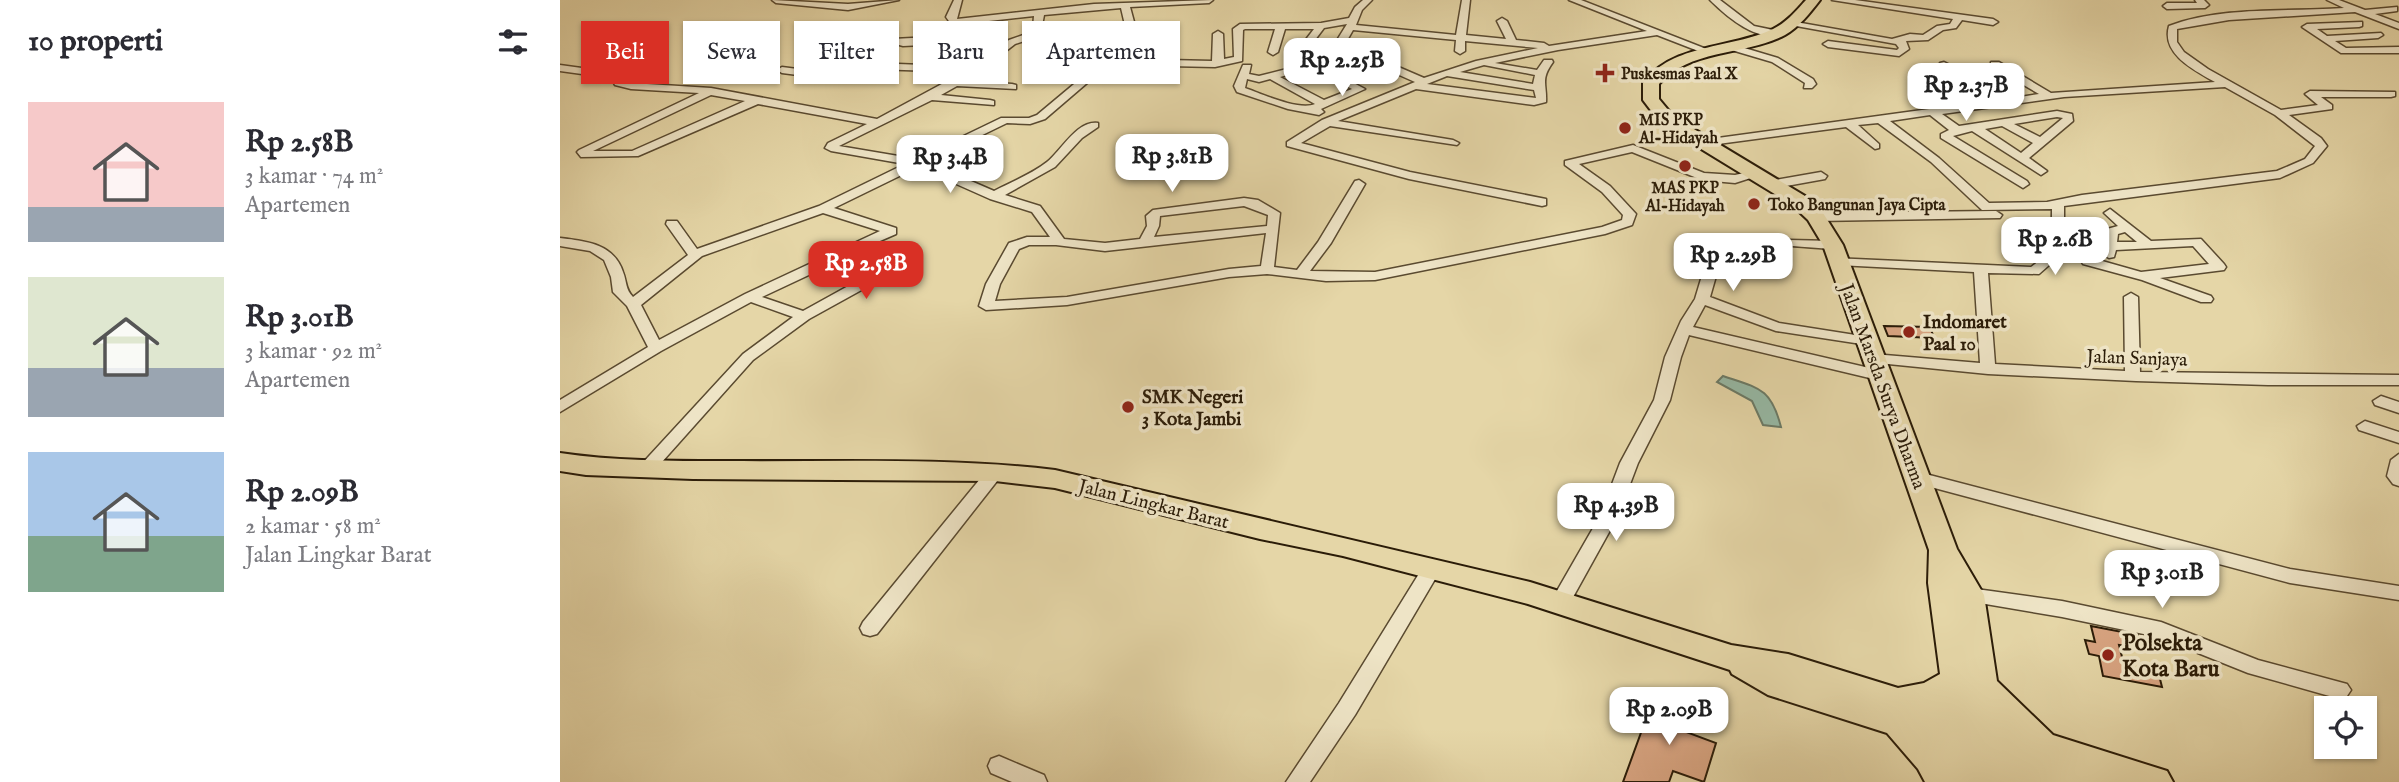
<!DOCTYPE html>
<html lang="id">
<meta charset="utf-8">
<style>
body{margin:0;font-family:"IM FELL English",serif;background:#f2f2f3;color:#2b2b33;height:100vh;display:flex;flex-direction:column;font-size:26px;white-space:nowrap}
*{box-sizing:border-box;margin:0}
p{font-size:23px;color:#7c7c81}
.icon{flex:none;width:38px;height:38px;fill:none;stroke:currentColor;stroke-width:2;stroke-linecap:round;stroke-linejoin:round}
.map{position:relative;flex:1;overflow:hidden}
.panel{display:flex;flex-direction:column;background:#fff;width:560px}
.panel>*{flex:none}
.guide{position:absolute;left:21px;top:21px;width:665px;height:63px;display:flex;gap:14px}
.fabs{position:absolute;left:1754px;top:696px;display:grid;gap:14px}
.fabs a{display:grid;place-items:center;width:63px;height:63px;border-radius:0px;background:#fff;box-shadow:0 2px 5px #0004;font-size:35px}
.price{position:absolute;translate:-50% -60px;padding:0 16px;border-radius:14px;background:#fff;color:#222;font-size:23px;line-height:46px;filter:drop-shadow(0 2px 4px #0008)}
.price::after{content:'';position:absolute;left:50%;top:42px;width:21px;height:16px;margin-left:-10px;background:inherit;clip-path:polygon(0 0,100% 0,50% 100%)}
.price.current{background:#d93025;color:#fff}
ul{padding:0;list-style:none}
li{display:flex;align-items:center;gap:21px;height:175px;padding:0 28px}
li span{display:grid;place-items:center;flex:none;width:196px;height:140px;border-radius:0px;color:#555}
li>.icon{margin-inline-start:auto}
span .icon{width:84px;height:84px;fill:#fffc;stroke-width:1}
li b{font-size:30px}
h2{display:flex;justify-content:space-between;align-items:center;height:84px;padding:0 28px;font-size:30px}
.tag{padding:0 24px;border-radius:0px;background:#fff;box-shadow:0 2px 5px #0004;font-size:24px;line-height:63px}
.tag.current{background:#d93025;color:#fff}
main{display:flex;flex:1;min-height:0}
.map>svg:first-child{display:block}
.water{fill:#96b9a5;stroke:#6b7a66;stroke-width:2}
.building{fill:#d8a481;stroke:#2b1c08;stroke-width:2}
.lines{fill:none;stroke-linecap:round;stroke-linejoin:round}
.minor-casing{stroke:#5a4a30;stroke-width:3}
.highway-casing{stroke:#2b1c08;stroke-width:4}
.minor{fill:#eee4c6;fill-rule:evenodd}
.highway{fill:#e5d6a7;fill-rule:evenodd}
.poi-dot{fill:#8f2418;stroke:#eee4c6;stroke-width:2.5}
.labels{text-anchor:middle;stroke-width:7;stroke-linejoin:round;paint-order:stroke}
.far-poi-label{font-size:16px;font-weight:bold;fill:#2b1c08;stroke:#eee4c6;text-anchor:start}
.poi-label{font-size:19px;font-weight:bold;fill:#2b1c08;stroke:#eee4c6;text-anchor:start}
.street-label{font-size:19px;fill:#2b1c08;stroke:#eee4c6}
.near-poi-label{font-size:23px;font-weight:bold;fill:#2b1c08;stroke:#eee4c6;text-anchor:start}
</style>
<main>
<section class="panel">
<h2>10 properti<svg class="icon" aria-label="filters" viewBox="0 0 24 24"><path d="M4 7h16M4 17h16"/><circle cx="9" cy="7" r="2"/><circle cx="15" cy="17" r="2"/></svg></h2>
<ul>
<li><span style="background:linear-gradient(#f6c9c9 75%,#9aa5b1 0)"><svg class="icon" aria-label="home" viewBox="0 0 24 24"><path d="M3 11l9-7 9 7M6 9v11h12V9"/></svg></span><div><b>Rp 2.58B</b><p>3 kamar · 74 m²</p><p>Apartemen</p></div></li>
<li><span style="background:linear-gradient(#dfe7d0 65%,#9aa5b1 0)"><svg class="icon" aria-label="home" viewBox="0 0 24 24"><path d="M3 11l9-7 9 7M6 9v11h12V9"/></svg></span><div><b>Rp 3.01B</b><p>3 kamar · 92 m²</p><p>Apartemen</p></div></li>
<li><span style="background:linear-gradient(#a9c7e8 60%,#7fa58c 0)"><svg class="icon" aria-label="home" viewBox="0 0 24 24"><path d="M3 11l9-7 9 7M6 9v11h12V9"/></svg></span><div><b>Rp 2.09B</b><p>2 kamar · 58 m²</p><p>Jalan Lingkar Barat</p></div></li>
</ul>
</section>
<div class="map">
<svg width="1839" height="782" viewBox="0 0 1839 782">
<rect width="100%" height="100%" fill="#e5d6a7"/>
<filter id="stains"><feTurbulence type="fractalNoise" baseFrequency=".00286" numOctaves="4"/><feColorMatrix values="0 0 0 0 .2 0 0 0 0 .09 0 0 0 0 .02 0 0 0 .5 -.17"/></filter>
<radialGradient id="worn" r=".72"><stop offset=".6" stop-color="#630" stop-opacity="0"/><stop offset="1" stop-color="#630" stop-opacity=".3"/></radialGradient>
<path class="water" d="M1163 376C1199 388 1211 388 1221 427L1203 425 1192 401 1157 382Z"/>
<path class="building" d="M1324 326 1370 327 1374 338 1328 336Z
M1531 626 1578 635 1581 648 1559 645 1565 669 1599 675 1602 687 1543 676 1539 656 1529 654 1525 640 1535 642Z
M1094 697 1133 710 1126 732 1156 743 1144 782 1113 771 1109 782H1063Z"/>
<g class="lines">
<g class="minor-casing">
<path id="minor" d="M212 0 288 4 339 0 288 10 216 3Z
M394 0H402L397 19 534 4 653 0 649 3 570 7 577 33 569 47 485 119 470 124 447 123 367 162 434 191C451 182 472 174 487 162 502 150 517 120 538 123V127L522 138 495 167 445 195 480 206 504 239 545 243 580 239 587 226 586 216 593 210 684 198 698 200 720 213 714 267 737 270 758 242 795 181 799 180 805 184 771 243 750 271 815 272 1042 227 1062 220 1063 215 1042 192 1005 165V161L1073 145 1144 173 1175 175 1197 170 1203 174 1175 183 1142 180 1072 152 1019 164 1050 186 1076 214 1072 225 1045 234 815 280 766 281 707 274 669 277 507 305 426 310 419 306 426 284 449 243 467 237H490L472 212 430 199 358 167 274 208 336 228V234L313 244 354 255V261L249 319 193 360 93 472H81L78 468 183 354 233 317 191 302 101 351 0 412V400L88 347 67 306 53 292 51 277 44 260 30 251 0 246V238C26 241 54 244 63 272 67 282 65 289 73 297L128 255 106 224 107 221H117L137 249 259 206 345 164 271 151 265 148 268 143 307 124 198 104 78 156 21 157 17 152 19 150 139 93 71 89 55 85 51 78 0 71V65L58 73 63 81 71 83 151 88 317 119 404 72 314 69 285 81 222 73 217 70 222 67 284 75 313 63 413 67 449 40 466 34 473 28 474 16 411 23 394 35 363 45 343 46 328 42 333 39 371 37 396 26 398 24H391L386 17ZM561 8 565 25 481 31 484 15ZM567 31 562 44 477 115 469 118H441L356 159 279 146 372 100 434 105V101L430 100 381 95 397 86 456 89V85L452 84 406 81 423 72V69L455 44 473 38ZM151 95 185 101 72 151H33ZM684 206 708 215 707 226 594 237 599 226 600 216ZM263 213 320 231 185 294 99 340 81 305 142 256ZM706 233 701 266 669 269 507 297 435 301 440 284 459 249 469 245H496L545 251ZM302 250 337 259 243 311 202 297Z
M803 0H812L802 10 796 25 896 35 902 0H910L906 35 946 39 937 21 942 18 947 21 956 40 984 43 989 46 1087 31 1009 0H1021L1154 52 1146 54 1097 35 998 50 935 63 977 70 984 60H992L993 62C980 80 987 84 986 102L974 105 856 89 778 121 893 140 899 143 897 145 770 126 741 143 850 172 986 199V205L982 206 849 179 727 146V142L762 120 855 82 776 47 774 45 787 24 764 28 742 57 739 58 734 55 754 29H725L718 52 713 55 708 52 715 29H685L683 30 682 61 655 67 608 66 603 63 608 60 652 61 653 34 658 31 663 34 664 59 674 57 673 29 680 24 761 23 789 18 795 7ZM793 30 896 40 895 51 900 54 905 51V41L978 48 916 61 864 78 785 44ZM924 65 975 75 973 84 900 72ZM887 76 974 90 976 98 867 84Z
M1150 0H1160L1194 26 1223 32C1200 46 1165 15 1150 0Z
M1272 0H1295L1433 19 1438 22 1433 25 1402 20 1396 28 1383 30 1368 40 1346 41 1349 49 1339 56 1268 47 1263 44 1268 41 1337 50 1339 48 1336 44 1225 24 1230 21 1332 39 1350 34 1363 35 1377 26 1390 24 1393 19Z
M1635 0H1644L1649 5 1645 8 1607 9 1603 6 1607 3H1637Z
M1767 0H1779L1805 10 1837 7V11L1815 14 1839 23V29L1795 12 1669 20 1617 29V42L1624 52 1648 69 1721 110 1758 105 1745 94 1750 91 1835 92V96L1831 97H1761L1772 105V109L1729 115 1761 138 1767 146 1753 163 1720 178 1504 206V230L1544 239 1547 229 1558 226 1544 213 1550 209 1591 241 1641 239 1664 264 1666 267 1664 270 1600 278 1651 296 1653 299 1651 302H1641L1582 280 1523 264 1521 261 1528 257 1581 272 1649 264 1633 246 1556 250 1554 257 1549 258 1542 254 1543 247 1503 238 1496 259 1479 274 1428 273 1435 364 1565 371 1564 297 1571 293 1578 297 1580 372 1839 375V385H1708L1576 381 1428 374 1308 362 1305 359 1308 356 1313 354 1420 363 1414 272 1278 265 1271 261 1273 258 1471 267C1492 254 1492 231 1492 209L1422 210 1371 162 1318 123 1298 125 1319 144V148L1315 149 1286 127 1143 146 1137 143 1143 140 1442 99 1380 67V63L1384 62 1454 98 1479 94 1431 66V62H1439L1491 93 1655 82C1634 70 1601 54 1609 26 1660 6 1729 12 1784 8ZM1665 87 1715 115 1755 146 1745 159 1717 171 1522 195 1487 202 1429 203 1379 158 1330 121 1370 115 1389 130 1381 134V138L1463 188 1469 184 1467 181 1393 136 1412 131 1481 175 1487 171 1469 158 1513 121 1512 114 1497 111 1399 126 1382 114 1504 97ZM1497 117 1503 118 1480 137 1454 124ZM1442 126 1473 143 1461 153 1425 129ZM1565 232 1577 242H1557L1558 234Z
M1802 22V26L1799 27 1757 29 1767 36 1821 33 1823 35 1818 38 1775 41 1786 48 1839 47V53H1781L1742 27 1747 24Z
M1171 44 1218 58 1253 79 1256 84 1252 88H1244L1245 83 1212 62 1168 49V45Z
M754 62 805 89 761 109 764 112 759 115 728 109 677 92 674 86 683 65H691L689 74 699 76ZM753 68 792 89 764 100 720 77ZM687 79 699 82 710 79 755 104C739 111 702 94 685 88Z
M1261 172 1267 176 1265 179 1215 188 1209 184 1215 180Z
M1436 211 1442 215 1440 218 1256 221 1250 217 1256 213Z
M1183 239 1273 241 1280 245 1273 249C1243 248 1174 237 1151 257L1158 269 1150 297 1219 323 1308 337 1315 341 1308 345 1216 331 1145 305 1133 327 1318 370 1326 375 1318 380 1129 335 1121 357 1110 400 1078 463 1058 516 1007 608 1000 610 993 608 990 603 1040 516 1060 463 1094 400 1105 357 1121 321 1135 299 1144 269 1137 256 1147 246Z
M1821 396 1839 402V413L1815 405 1813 401Z
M1805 421 1839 432V443L1799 430 1797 426Z
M1839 454V486L1833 484 1827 476 1831 460Z
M435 466 441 468 444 472 441 476 317 634 310 636 303 634 300 628 303 622 429 468Z
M1358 472 1730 569 1839 586V600L1730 583 1352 482 1349 478 1352 474Z
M872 562 879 564 881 569 795 715 750 782H726L779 703 865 564Z
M1409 588 1502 601 1601 622 1698 660 1787 684 1791 690 1787 696 1780 699 1688 673 1598 637 1502 617 1402 600 1399 595 1402 590Z
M439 756 484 775 487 782H452L431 773 428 766 431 759Z"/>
</g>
<g class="highway-casing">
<path id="highway" d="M1246 0H1260C1250 13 1239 27 1225 35 1185 56 1131 48 1099 84V99L1114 117 1245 196 1263 213 1283 245 1397 549 1424 595 1437 681 1493 735 1607 771 1613 782H1365L1358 769 1327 733 1208 695 1172 674 1170 670 968 604 783 556 700 539 495 488 435 481 133 479 26 475 0 471V453C54 461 110 461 165 461 275 462 386 457 495 470L970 582 1171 645 1228 654 1338 688 1364 683 1380 674 1368 583 1369 550 1263 245 1248 220 1231 204 1102 125 1083 100V83C1113 43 1171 49 1213 29 1226 23 1236 11 1246 0Z"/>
</g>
<use href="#minor" class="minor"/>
<use href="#highway" class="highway"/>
</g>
<g class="poi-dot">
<path d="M1041.5 62.5h7v7h7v7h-7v7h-7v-7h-7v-7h7z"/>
<circle cx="1065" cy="128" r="7"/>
<circle cx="1125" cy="166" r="7"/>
<circle cx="1194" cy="204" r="7"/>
<circle cx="1349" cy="332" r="7"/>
<circle cx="568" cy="407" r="7"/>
<circle cx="1548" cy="655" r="7"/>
</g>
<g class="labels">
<g class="far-poi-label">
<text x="1061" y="79">Puskesmas Paal X</text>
<text x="1079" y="125">MIS PKP<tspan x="1079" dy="18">Al-Hidayah</tspan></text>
<text x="1125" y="193" text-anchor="middle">MAS PKP<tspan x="1125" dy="18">Al-Hidayah</tspan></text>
<text x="1208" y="210">Toko Bangunan Jaya Cipta</text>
</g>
<g class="poi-label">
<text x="1363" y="328">Indomaret<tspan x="1363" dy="22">Paal 10</tspan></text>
<text x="582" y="403">SMK Negeri<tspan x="582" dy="22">3 Kota Jambi</tspan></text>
</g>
<g class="street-label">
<text transform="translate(1577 357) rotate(2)" y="7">Jalan Sanjaya</text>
<text transform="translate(1324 386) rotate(70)" y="7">Jalan Marsda Surya Dharma</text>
<text transform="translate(594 503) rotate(14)" y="7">Jalan Lingkar Barat</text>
</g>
<g class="near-poi-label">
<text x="1562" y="650">Polsekta<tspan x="1562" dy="26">Kota Baru</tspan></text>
</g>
</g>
<rect width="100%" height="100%" filter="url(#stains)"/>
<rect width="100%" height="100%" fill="url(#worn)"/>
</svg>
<div class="fabs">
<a><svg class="icon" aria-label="locate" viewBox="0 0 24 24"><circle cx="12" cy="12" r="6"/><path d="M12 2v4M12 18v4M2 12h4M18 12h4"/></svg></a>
</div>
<b class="price" style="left:782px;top:98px">Rp 2.25B</b>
<b class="price" style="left:1406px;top:123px">Rp 2.37B</b>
<b class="price" style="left:612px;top:194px">Rp 3.81B</b>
<b class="price" style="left:390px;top:195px">Rp 3.4B</b>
<b class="price" style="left:1495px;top:277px">Rp 2.6B</b>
<b class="price" style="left:1173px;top:293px">Rp 2.29B</b>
<b class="price current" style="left:306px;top:301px">Rp 2.58B</b>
<b class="price" style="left:1056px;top:543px">Rp 4.39B</b>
<b class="price" style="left:1602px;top:610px">Rp 3.01B</b>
<b class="price" style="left:1109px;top:747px">Rp 2.09B</b>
<div class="guide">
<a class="tag current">Beli</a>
<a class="tag">Sewa</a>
<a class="tag">Filter</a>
<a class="tag">Baru</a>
<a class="tag">Apartemen</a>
</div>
</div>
</main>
